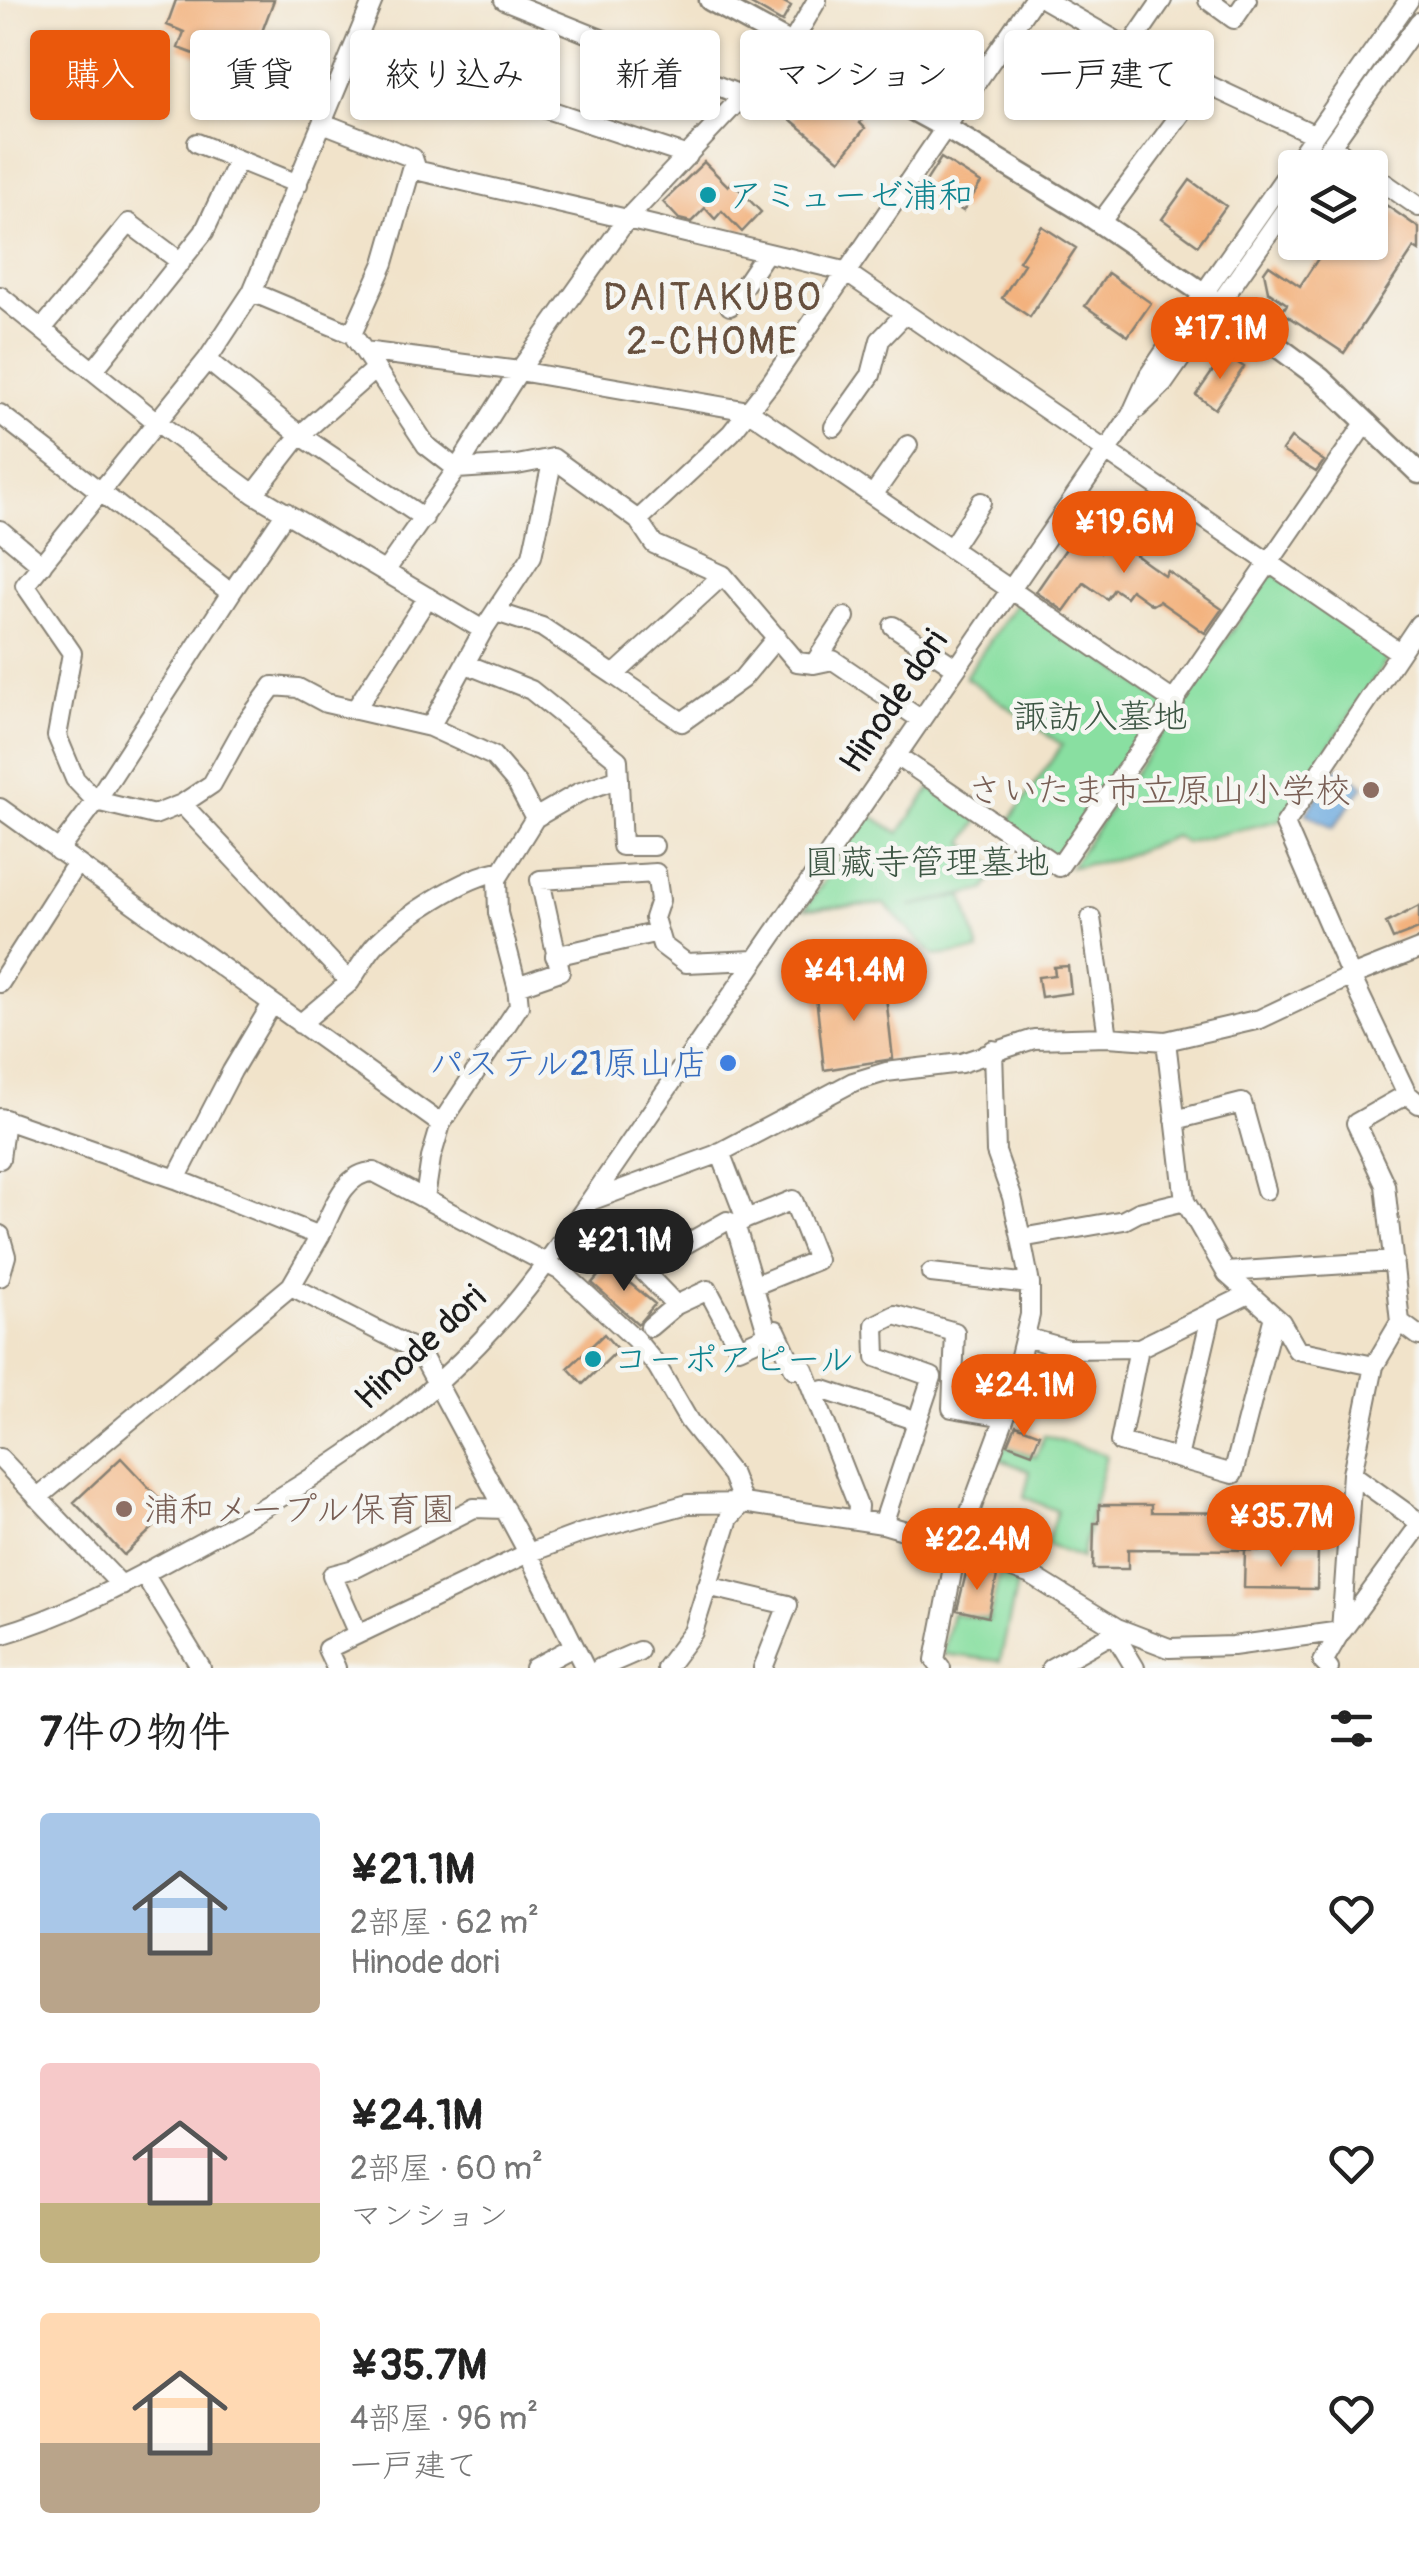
<!DOCTYPE html>
<html lang="ja">
<meta charset="utf-8">
<style>
body{margin:0;font-family:Pangolin,"Klee One",sans-serif;background:#f6f6f6;color:#222;height:100vh;display:flex;flex-direction:column;font-size:38px;white-space:nowrap}
*{box-sizing:border-box;margin:0}
p{font-size:32px;color:#767676}
.icon{flex:none;width:55px;height:55px;fill:none;stroke:currentColor;stroke-width:2;stroke-linecap:round;stroke-linejoin:round}
.map{position:relative;height:1668px;overflow:hidden}
.sheet{display:flex;flex-direction:column;background:#fff;flex:1}
.sheet>*{flex:none}
.banner{position:absolute;left:30px;top:30px;width:1360px;height:90px;display:flex;gap:20px}
.fabs{position:absolute;left:1278px;top:150px;display:grid;gap:20px}
.fabs a{display:grid;place-items:center;width:110px;height:110px;border-radius:10px;background:#fff;box-shadow:0 2px 8px #0004;font-size:50px}
.price{position:absolute;translate:-50% -85px;padding:0 22px;border-radius:35px;background:#ea580c;color:#fff;font-size:32px;line-height:65px;filter:drop-shadow(0 2px 5px #0008)}
.price::after{content:'';position:absolute;left:50%;top:60px;width:30px;height:22px;margin-left:-15px;background:inherit;clip-path:polygon(0 0,100% 0,50% 100%)}
.price.current{background:#222;color:#fff}
ul{padding:0;list-style:none}
li{display:flex;align-items:center;gap:30px;height:250px;padding:0 40px}
li span{display:grid;place-items:center;flex:none;width:280px;height:200px;border-radius:10px;color:#555}
li>.icon{margin-inline-start:auto}
span .icon{width:120px;height:120px;fill:#fffc;stroke-width:1}
li b{font-size:42px}
h2{display:flex;justify-content:space-between;align-items:center;height:120px;padding:0 40px;font-size:42px}
.pill{padding:0 35px;border-radius:10px;background:#fff;box-shadow:0 2px 8px #0004;font-size:35px;line-height:90px}
.pill.current{background:#ea580c;color:#fff}
.map>svg:first-child{display:block}
.green{fill:#89dfa1;stroke:#527e5e;stroke-width:2.5}
.water{fill:#6daadf;stroke:#44637e;stroke-width:2.5}
.building{fill:#f3b27e}
.lines{fill:none;stroke-linecap:round;stroke-linejoin:round}
.minor-casing{stroke:#868073;stroke-width:22}
.major-casing{stroke:#868073;stroke-width:25}
.minor{stroke:#fff;stroke-width:18}
.major{stroke:#fff;stroke-width:20}
.culture-dot{fill:#0f9aa8;stroke:#f6f6f2;stroke-width:4}
.education-dot{fill:#8d6e63;stroke:#f6f6f2;stroke-width:4}
.shop-dot{fill:#3f7fe0;stroke:#f6f6f2;stroke-width:4}
.labels{text-anchor:middle;stroke-width:9;stroke-linejoin:round;paint-order:stroke}
.culture-label{font-size:35px;fill:#0d838f;stroke:#f6f6f2;text-anchor:start}
.street-label{font-size:35px;fill:#1c1c1c;stroke:#f6f6f2}
.park-label{font-size:35px;fill:#3d5644;stroke:#f6f6f2}
.education-label{font-size:35px;fill:#785e54;stroke:#f6f6f2;text-anchor:end}
.shop-label{font-size:35px;fill:#366cbe;stroke:#f6f6f2;text-anchor:end}
.neighbourhood-label{font-size:38px;letter-spacing:2.5px;fill:#67503e;stroke:#f6f6f2}
</style>
<div class="map">
<svg width="1419" height="1668" viewBox="0 0 1419 1668">
<rect width="100%" height="100%" fill="#f6f6f2"/>
<filter id="ink" filterUnits="userSpaceOnUse"><feTurbulence type="fractalNoise" baseFrequency=".01" numOctaves="2"/><feDisplacementMap in="SourceGraphic" scale="20" xChannelSelector="R" yChannelSelector="G"/><feConvolveMatrix kernelMatrix="1 2 1 2 8 2 1 2 1" color-interpolation-filters="sRGB"/></filter>
<filter id="wash" filterUnits="userSpaceOnUse"><feTurbulence type="fractalNoise" baseFrequency=".0048" numOctaves="4" result="noise"/><feDisplacementMap in="SourceGraphic" scale="40" xChannelSelector="R" yChannelSelector="G"/><feGaussianBlur stdDeviation="2.25" result="paint"/><feColorMatrix in="noise" values="0 0 0 0 0 0 0 0 0 0 0 0 0 0 0 0 0 1.4 0 .05"/><feComposite in="paint" operator="in"/></filter>
<g filter="url(#wash)">
<rect width="100%" height="100%" fill="#f1e3ca"/>
<path class="green" d="M1272 572 1392 653 1281 820 1185 843 1175 836 1114 860 1070 867Z
M1018 600 1168 704 1057 858 1007 824 1062 745 965 677Z
M931 788 979 820 964 843 998 869 985 890 910 906 963 896 979 951 934 956 884 904 805 909 869 814 899 833Z
M1044 1435 1106 1455 1081 1558 1046 1545 1057 1511 1024 1497 1030 1471 999 1459 1006 1446 1036 1457Z
M1000 1572 1018 1580 1000 1661 943 1654 952 1613 989 1620Z"/>
<path class="water" d="M1339 767 1364 786 1333 828 1306 813Z"/>
<g id="blocks">
<path class="building" d="M176 0H274L252 58 240 53 234 69 178 48 184 32 167 25Z
M744 0H780L791 6 782 22Z
M815 88 832 103 835 99 862 120 860 123 865 128 840 160 790 119Z
M941 158 981 183 963 211 923 186Z
M704 162 728 186 732 182 761 212 742 232 722 211 715 219 705 208 691 222 679 219 663 202Z
M1190 180 1226 206 1198 245 1162 219Z
M1370 194 1419 228V251L1414 248 1344 353 1282 312 1287 304 1268 291 1264 272 1269 265 1300 286 1329 242H1370Z
M1042 226 1076 248 1030 317 1002 298 1024 264 1019 261Z
M1108 273 1151 303 1128 336 1085 306Z
M1222 358 1229 363 1232 359 1244 367 1215 409 1196 395Z
M1291 438 1324 461 1316 472 1282 451Z
M1128 512 1151 529 1133 553 1165 576 1168 571 1222 609 1205 633 1159 601 1152 605 1131 590 1126 597 1114 589 1107 599 1084 583 1064 611 1036 592 1072 540 1084 548 1090 544 1100 552Z
M1419 906V929L1393 939 1386 923Z
M1068 966 1071 993 1041 997 1038 977 1055 975 1054 967Z
M884 979 893 1059 824 1070 815 987Z
M608 1265 655 1304 638 1324 592 1283Z
M604 1334 618 1350 583 1384 568 1368Z
M1016 1425 1040 1434 1032 1453 1008 1444Z
M121 1458 171 1511 124 1555 74 1502Z
M1099 1505H1151V1512L1251 1513V1550L1128 1549V1569H1093L1094 1523H1099Z
M1245 1550 1318 1552 1317 1589 1244 1588Z
M967 1569 979 1572 980 1569 997 1576 988 1617 957 1610Z"/>
</g>
</g>
<g filter="url(#ink)">
<use href="#blocks" fill-opacity="0" stroke="#868073" stroke-width="2.5"/>
<g class="lines">
<g class="minor-casing">
<path id="minor" d="M504 0 743 96
M1045 0 1129 48 1313 134
M1208 0 1234 19 1247 0
M356 46 688 156
M1129 48 1162 0
M323 123 413 158 417 170
M197 143 298 184
M1331 145 1362 168
M1315 168 1419 22
M1370 173 1419 207
M1100 223 1203 84
M252 292 373 0
M0 296 158 423 254 494 483 630
M730 306 766 253
M42 329 129 223 181 262
M352 334 384 263 411 169 627 219 791 45 817 0
M364 351 426 445 457 469 517 465 553 458
M207 360 300 435 424 518
M93 371 204 232 238 160
M1138 408 1163 384 1295 196
M0 414 231 593 286 512
M834 427 871 375 880 340 905 314
M254 494 300 435 375 369
M873 495 908 445
M638 520 654 544 723 575
M0 530 42 565
M951 548 981 502
M386 570 457 469 519 371 627 219 844 271 1399 652
M496 612 542 627 614 675 723 575 797 662 814 664 833 660 920 719
M1419 624 1285 824 1351 976 1407 1094 1419 1104
M893 626 955 667
M466 664 531 690 618 760 622 846H654
M814 664 845 617
M614 675 682 722 742 679 777 637
M355 710 428 597
M430 727 485 627 532 556 553 458 638 520 731 433 771 382 1033 0
M896 755 1059 867 1366 422
M182 804 350 982 300 1024
M0 808 441 1124 431 1158 425 1198
M535 818 578 793 619 778
M58 851 96 801 231 593
M1091 918 1108 1037
M555 956 658 932
M350 982C359 969 367 953 377 943 405 916 464 876 501 871
M0 983 76 864
M517 986 560 971 540 880 656 873 660 900 654 918 662 945 686 963 755 960
M1166 1041 1185 1201 1227 1274 1281 1322 1297 1350 1374 1366
M1407 1094 1356 1123 1385 1185 1400 1322 1419 1336
M0 1118 176 1179 320 1236 291 1286 420 1352 525 1547 585 1668
M1175 1120 1242 1103 1266 1190
M441 1124 519 1006 517 986 498 913 497 879 535 818 517 784 493 756 430 727 326 703 298 688 273 686 246 723 212 784 182 804 154 815 96 801 75 779 57 736 72 653 25 585 207 360 252 292 352 334 364 351 519 371 749 411 1175 702
M0 1159 5 1119
M176 1179 232 1071 272 1004
M590 1201 715 1155 853 1082 886 1072 961 1063 1034 1039 1108 1037 1166 1041 1260 1019 1351 976 1419 949
M580 1217 621 1248 676 1305
M746 1219 793 1200 817 1260 753 1286
M0 1235 6 1256 0 1277
M320 1236C332 1212 343 1172 374 1172L561 1271 635 1339 657 1366 689 1421 732 1475 743 1503 729 1518 693 1632 666 1668
M1021 1238 1124 1220 1139 1212 1185 1201
M641 1269 727 1221 735 1224
M1226 1272 1394 1261
M931 1273 1030 1284
M650 1327 676 1305 708 1290 739 1348 768 1335 735 1224 746 1219 720 1152
M768 1332 776 1330 794 1369H804L858 1506 857 1519
M1025 1337 1068 1349 1139 1348 1249 1294
M1139 1348 1120 1442 1233 1474 1274 1316
M814 1394 824 1390 917 1421
M0 1458 122 1586
M1178 1458 1212 1312
M1352 1474 1419 1522
M37 1498 291 1286
M883 1524 932 1377 876 1357 875 1325 895 1315 955 1332 952 1408 1005 1417
M144 1574 201 1668
M707 1586 788 1605 763 1668
M1117 1628 1114 1633 1135 1668
M1341 1631 1352 1474 1374 1366 1400 1322
M1342 1631 1419 1526
M358 1634 332 1575 354 1569 474 1508 505 1509
M0 1635C63 1617 123 1585 180 1554 295 1493 405 1425 493 1328 530 1289 560 1244 590 1201L1131 415 1149 375 1204 293 1409 0
M336 1668 327 1649 526 1554 582 1533 688 1504 743 1503 883 1524 940 1541 1031 1575 1117 1628 1169 1648 1233 1646 1341 1631 1323 1662 1329 1668
M534 1668 573 1647
M600 1668 639 1651
M941 1668 935 1660 957 1547 1005 1417 1030 1315V1284L1021 1238 1012 1197 996 1152 993 1050
M1051 1668 1114 1633"/>
</g>
<g class="major-casing">
<path id="major" d="M710 0 946 128 1084 212 1231 312 1320 378 1419 473"/>
</g>
<use href="#minor" class="minor"/>
<use href="#major" class="major"/>
</g>
</g>
<g class="culture-dot">
<circle cx="708" cy="195" r="10"/>
<circle cx="593" cy="1359" r="10"/>
</g>
<g class="education-dot">
<circle cx="1371" cy="790" r="10"/>
<circle cx="124" cy="1509" r="10"/>
</g>
<circle class="shop-dot" cx="728" cy="1063" r="10"/>
<g class="labels">
<g class="culture-label">
<text x="728" y="207">アミューゼ浦和</text>
<text x="613" y="1371">コーポアピール</text>
</g>
<g class="street-label">
<text transform="translate(893 701) rotate(-56)" y="12">Hinode dori</text>
<text transform="translate(420 1347) rotate(-43)" y="12">Hinode dori</text>
</g>
<g class="park-label">
<text x="1100" y="728">諏訪入墓地</text>
<text x="927" y="874">圓藏寺管理墓地</text>
</g>
<g class="education-label">
<text x="1351" y="802">さいたま市立原山小学校</text>
<text x="144" y="1521" text-anchor="start">浦和メープル保育園</text>
</g>
<g class="shop-label">
<text x="708" y="1075">パステル21原山店</text>
</g>
<g class="neighbourhood-label">
<text x="713" y="310">DAITAKUBO<tspan x="713" dy="44">2-CHOME</tspan></text>
</g>
</g>
</svg>
<div class="fabs">
<a><svg class="icon" aria-label="layers" viewBox="0 0 24 24"><path d="M12 4l9 5-9 5-9-5zM3 14l9 5 9-5"/></svg></a>
</div>
<b class="price" style="left:1220px;top:382px">¥17.1M</b>
<b class="price" style="left:1124px;top:576px">¥19.6M</b>
<b class="price" style="left:854px;top:1024px">¥41.4M</b>
<b class="price current" style="left:624px;top:1294px">¥21.1M</b>
<b class="price" style="left:1024px;top:1439px">¥24.1M</b>
<b class="price" style="left:1281px;top:1570px">¥35.7M</b>
<b class="price" style="left:977px;top:1593px">¥22.4M</b>
<div class="banner">
<a class="pill current">購入</a>
<a class="pill">賃貸</a>
<a class="pill">絞り込み</a>
<a class="pill">新着</a>
<a class="pill">マンション</a>
<a class="pill">一戸建て</a>
</div>
</div>
<section class="sheet">
<h2>7件の物件<svg class="icon" aria-label="filters" viewBox="0 0 24 24"><path d="M4 7h16M4 17h16"/><circle cx="9" cy="7" r="2"/><circle cx="15" cy="17" r="2"/></svg></h2>
<ul>
<li><span style="background:linear-gradient(#a9c7e8 60%,#b9a48a 0)"><svg class="icon" aria-label="home" viewBox="0 0 24 24"><path d="M3 11l9-7 9 7M6 9v11h12V9"/></svg></span><div><b>¥21.1M</b><p>2部屋 · 62 m²</p><p>Hinode dori</p></div><svg class="icon" aria-label="heart" viewBox="0 0 24 24"><path d="M12 20l-8-8c-3-5 5-10 8-4 3-6 11-1 8 4z"/></svg></li>
<li><span style="background:linear-gradient(#f6c9c9 70%,#c2b280 0)"><svg class="icon" aria-label="home" viewBox="0 0 24 24"><path d="M3 11l9-7 9 7M6 9v11h12V9"/></svg></span><div><b>¥24.1M</b><p>2部屋 · 60 m²</p><p>マンション</p></div><svg class="icon" aria-label="heart" viewBox="0 0 24 24"><path d="M12 20l-8-8c-3-5 5-10 8-4 3-6 11-1 8 4z"/></svg></li>
<li><span style="background:linear-gradient(#ffd9b3 65%,#b9a48a 0)"><svg class="icon" aria-label="home" viewBox="0 0 24 24"><path d="M3 11l9-7 9 7M6 9v11h12V9"/></svg></span><div><b>¥35.7M</b><p>4部屋 · 96 m²</p><p>一戸建て</p></div><svg class="icon" aria-label="heart" viewBox="0 0 24 24"><path d="M12 20l-8-8c-3-5 5-10 8-4 3-6 11-1 8 4z"/></svg></li>
</ul>
</section>
